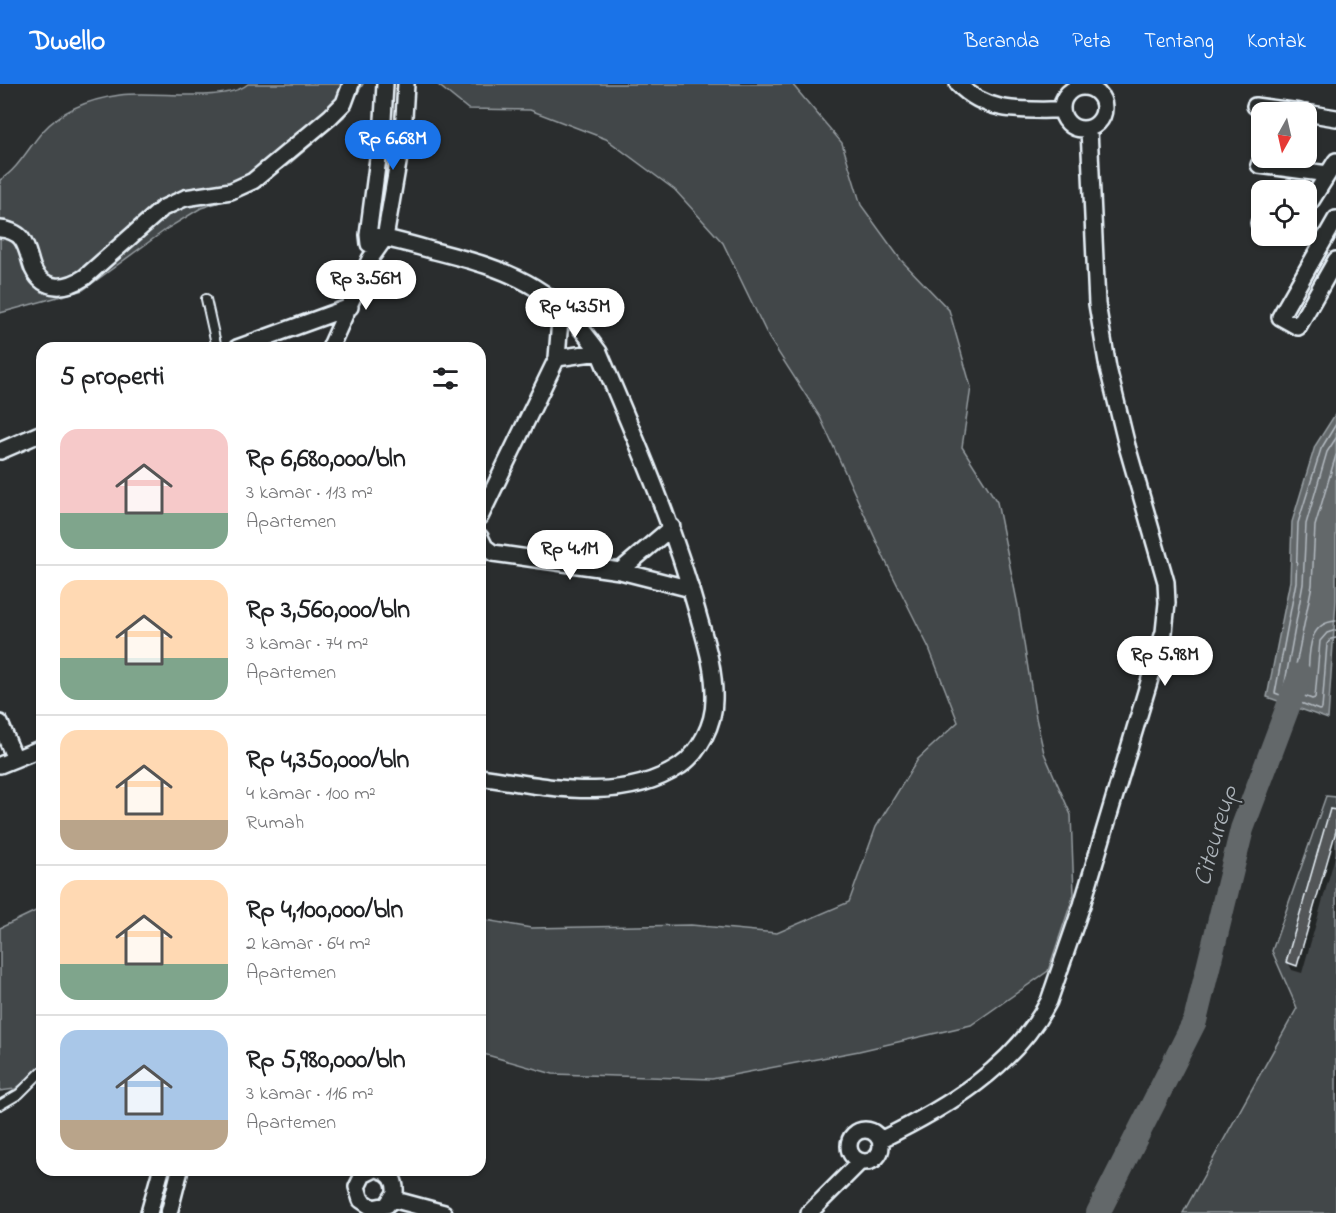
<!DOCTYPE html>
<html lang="id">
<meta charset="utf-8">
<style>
body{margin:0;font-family:"Indie Flower",sans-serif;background:#f6f6f6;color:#202124;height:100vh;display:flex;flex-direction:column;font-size:22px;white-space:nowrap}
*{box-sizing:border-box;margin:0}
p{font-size:20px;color:#757577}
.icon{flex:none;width:33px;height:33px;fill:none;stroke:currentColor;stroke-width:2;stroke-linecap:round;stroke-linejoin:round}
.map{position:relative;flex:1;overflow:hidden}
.drawer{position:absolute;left:36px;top:258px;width:450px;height:834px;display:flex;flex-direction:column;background:#fff;border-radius:18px;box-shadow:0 2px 4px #0004}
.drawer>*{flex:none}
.needle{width:39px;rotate:188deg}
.buttons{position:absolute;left:1251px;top:18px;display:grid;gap:12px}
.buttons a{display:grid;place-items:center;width:66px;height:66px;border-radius:12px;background:#fff;box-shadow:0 2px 4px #0004;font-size:30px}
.price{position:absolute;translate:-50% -51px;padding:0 14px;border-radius:21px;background:#fff;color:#222;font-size:20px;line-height:39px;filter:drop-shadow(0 2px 3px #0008)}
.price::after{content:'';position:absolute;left:50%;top:36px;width:18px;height:14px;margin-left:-9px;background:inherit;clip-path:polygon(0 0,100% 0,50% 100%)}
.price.on{background:#1a73e8;color:#fff}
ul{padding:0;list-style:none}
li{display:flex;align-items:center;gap:18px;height:150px;padding:0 24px}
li+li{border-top:2px solid #e0e0e0}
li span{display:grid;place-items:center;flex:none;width:168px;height:120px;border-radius:18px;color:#555}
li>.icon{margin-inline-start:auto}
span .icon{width:72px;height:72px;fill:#fffc;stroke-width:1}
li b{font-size:26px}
h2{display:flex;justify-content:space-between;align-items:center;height:72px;padding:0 24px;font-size:26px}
header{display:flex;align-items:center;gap:36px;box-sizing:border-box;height:84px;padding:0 30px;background:#1a73e8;color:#fff}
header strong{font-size:28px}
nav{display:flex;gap:33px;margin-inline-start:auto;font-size:21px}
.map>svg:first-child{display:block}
.green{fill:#424648;stroke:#959ca0;stroke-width:1.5}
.water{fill:#63686b;stroke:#989fa3;stroke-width:1.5}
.shadow{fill:#0007}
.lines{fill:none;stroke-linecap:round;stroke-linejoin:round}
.shore{stroke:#b3bac0;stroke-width:1.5}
.river{stroke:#63686b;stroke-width:24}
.building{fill:#535759;stroke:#e8f1f8;stroke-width:1.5}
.service-casing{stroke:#e8f1f8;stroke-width:12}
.minor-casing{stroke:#e8f1f8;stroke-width:20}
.service{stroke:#2a2d2e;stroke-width:8}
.minor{stroke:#2a2d2e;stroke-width:15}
.labels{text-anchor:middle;stroke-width:4.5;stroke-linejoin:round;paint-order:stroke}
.water-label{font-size:26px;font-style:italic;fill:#acb3b9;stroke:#2a2d2e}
</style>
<header>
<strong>Dwello</strong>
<nav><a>Beranda</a><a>Peta</a><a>Tentang</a><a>Kontak</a></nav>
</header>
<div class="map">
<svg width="1336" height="1129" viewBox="0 0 1336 1129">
<rect width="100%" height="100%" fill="#2a2d2e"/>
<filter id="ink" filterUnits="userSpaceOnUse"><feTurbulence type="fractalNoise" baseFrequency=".0167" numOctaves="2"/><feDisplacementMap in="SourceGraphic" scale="12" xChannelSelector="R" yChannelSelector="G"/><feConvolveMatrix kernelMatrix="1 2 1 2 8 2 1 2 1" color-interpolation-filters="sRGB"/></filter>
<g filter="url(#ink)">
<path class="green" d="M248 0H363L344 33 288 81 246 110 201 124 168 144 83 206 0 229V96C19 84 28 64 43 47 63 25 91 15 120 11 153 6 223 20 248 0Z
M437 0H792L842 59 861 121 901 176 949 226 971 303 962 363 997 418 1018 522 1036 634 1044 669 1071 731 1074 810 1048 887 971 941 859 967 712 995 553 990 480 969V835L531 844 691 841 777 849 849 818 876 743 918 675 958 638 929 564 885 476 820 333 769 254 723 159 675 106 606 55 530 26 468 25Z
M1326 712 1336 713V1129H1183L1297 924 1272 867Z
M42 824V985L15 1005 0 1007V844Z"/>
<path class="water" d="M1336 329V516L1328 635 1267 613 1290 497 1292 438 1315 362Z"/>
<path class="shadow" d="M1336 728V769L1302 889 1292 886 1288 878Z"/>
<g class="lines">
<path class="shore" d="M1336 340 1321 365 1298 439 1296 498 1275 609 1319 626 1322 625 1327 560 1331 555 1336 554
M1336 354 1327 368 1306 440 1303 500 1284 604 1312 615 1315 614 1320 557 1327 549 1336 546
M1336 371 1315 442 1312 501 1293 596 1294 599 1304 603 1307 601C1311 578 1303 539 1336 537"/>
<path class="river" d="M1098 1129 1195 937 1242 745 1300 591"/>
</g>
<path class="building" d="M1330 725 1336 726V747L1297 882 1286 878Z"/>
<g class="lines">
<g class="service-casing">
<path id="service" d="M206 215 217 264
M0 1021 19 1010 42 987"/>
</g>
<g class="minor-casing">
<path id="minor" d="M958 0C987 30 1023 26 1062 26
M1062 24a21 21 0 1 1 42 0a21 21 0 1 1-42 0Z
M1255 22 1300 28
M1306 29 1336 34
M1259 81 1328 90
M1306 125 1336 77
M1336 135 1280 233 1298 243 1336 176
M1259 139H1262
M0 145C7 145 17 149 21 154 28 163 29 175 33 185 44 208 67 205 85 193L163 124 185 114 231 107 253 97 330 33 344 19 351 0
M368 151C389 154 410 160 431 166 466 175 503 184 534 203 561 219 581 243 599 268 635 353 672 437 697 527 705 556 715 585 714 616 714 640 700 668 680 682 621 721 544 702 480 693
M369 160 368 151 383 36 385 0
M237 264 350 223
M330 264 370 175 385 154 403 50 406 0
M557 274 599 268
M0 367 42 349
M480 433 557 274 561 223
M480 453 485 463 493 469 620 487 691 505
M620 487 672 443
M0 639 15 675
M0 681 42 664
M849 1062a16 16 0 1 1 32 0a16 16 0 1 1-32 0Z
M880 1056C946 1024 1014 984 1049 917L1082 821 1164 548 1167 519 1166 498 1127 362 1108 284 1097 220 1089 45
M373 1086 363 1091 357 1103 361 1116 373 1124 387 1121 395 1109C396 1097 391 1089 380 1086
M392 1115 444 1129
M149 1129 161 1086
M169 1129 180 1086
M809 1129 860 1078"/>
</g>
<use href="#service" class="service"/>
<use href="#minor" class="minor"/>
</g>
</g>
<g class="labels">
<g class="water-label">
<text transform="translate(1214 751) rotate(-74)" y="9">Citeureup</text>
</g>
</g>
</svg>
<div class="buttons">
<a><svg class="needle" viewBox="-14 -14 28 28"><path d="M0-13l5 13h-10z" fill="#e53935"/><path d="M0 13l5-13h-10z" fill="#757577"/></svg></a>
<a><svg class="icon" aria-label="locate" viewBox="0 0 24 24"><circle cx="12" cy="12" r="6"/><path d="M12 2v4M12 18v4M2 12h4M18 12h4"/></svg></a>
</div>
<b class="price on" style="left:393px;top:87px">Rp 6.68M</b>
<b class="price" style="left:366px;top:227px">Rp 3.56M</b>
<b class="price" style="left:575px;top:255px">Rp 4.35M</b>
<b class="price" style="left:570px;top:497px">Rp 4.1M</b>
<b class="price" style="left:1165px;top:603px">Rp 5.98M</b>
<section class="drawer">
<h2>5 properti<svg class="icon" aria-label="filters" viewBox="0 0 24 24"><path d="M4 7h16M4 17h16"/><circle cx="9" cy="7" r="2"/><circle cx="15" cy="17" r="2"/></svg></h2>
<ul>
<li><span style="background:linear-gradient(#f6c9c9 70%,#7fa58c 0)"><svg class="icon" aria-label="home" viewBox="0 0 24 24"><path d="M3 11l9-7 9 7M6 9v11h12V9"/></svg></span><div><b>Rp 6,680,000/bln</b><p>3 kamar · 113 m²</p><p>Apartemen</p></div></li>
<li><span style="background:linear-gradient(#ffd9b3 65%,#7fa58c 0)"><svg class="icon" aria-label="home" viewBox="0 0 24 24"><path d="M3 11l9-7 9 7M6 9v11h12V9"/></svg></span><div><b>Rp 3,560,000/bln</b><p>3 kamar · 74 m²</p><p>Apartemen</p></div></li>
<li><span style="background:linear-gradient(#ffd9b3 75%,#b9a48a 0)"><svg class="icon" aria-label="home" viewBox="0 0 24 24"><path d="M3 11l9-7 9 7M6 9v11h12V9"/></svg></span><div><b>Rp 4,350,000/bln</b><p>4 kamar · 100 m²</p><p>Rumah</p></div></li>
<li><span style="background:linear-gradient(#ffd9b3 70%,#7fa58c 0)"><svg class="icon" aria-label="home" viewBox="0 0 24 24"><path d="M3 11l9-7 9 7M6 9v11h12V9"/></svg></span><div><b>Rp 4,100,000/bln</b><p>2 kamar · 64 m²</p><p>Apartemen</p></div></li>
<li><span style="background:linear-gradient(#a9c7e8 75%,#b9a48a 0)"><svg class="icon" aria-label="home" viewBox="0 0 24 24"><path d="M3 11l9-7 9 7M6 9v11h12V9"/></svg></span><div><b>Rp 5,980,000/bln</b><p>3 kamar · 116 m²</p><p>Apartemen</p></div></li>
</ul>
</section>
</div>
